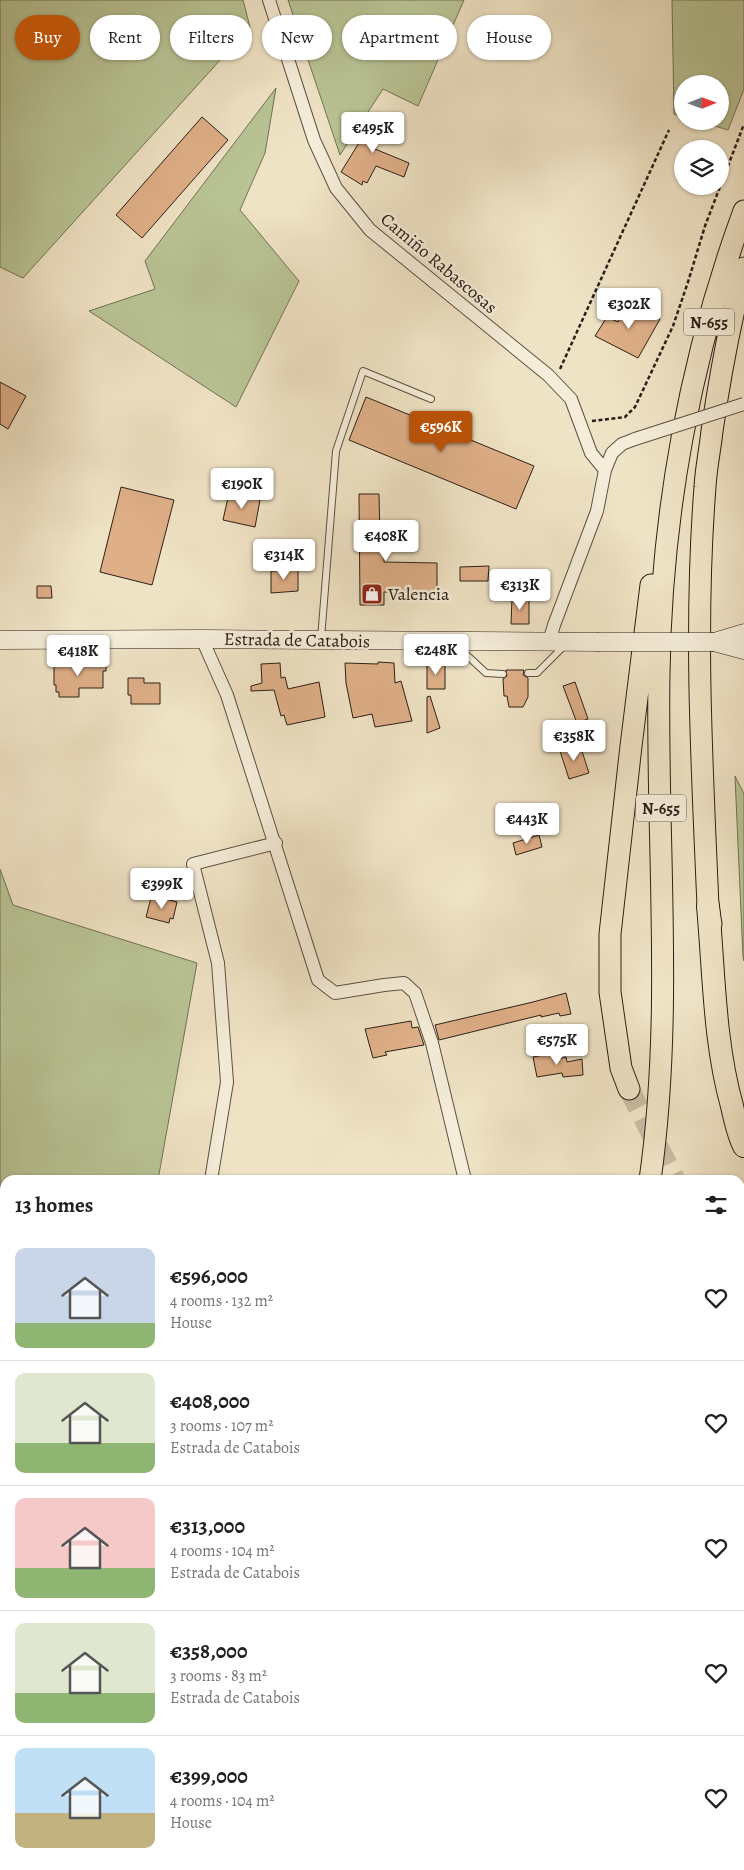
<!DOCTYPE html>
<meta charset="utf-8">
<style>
body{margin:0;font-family:Alegreya,serif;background:#f2f2f2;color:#202124;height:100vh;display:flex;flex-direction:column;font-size:19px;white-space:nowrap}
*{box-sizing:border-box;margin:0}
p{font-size:16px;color:#757577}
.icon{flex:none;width:28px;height:28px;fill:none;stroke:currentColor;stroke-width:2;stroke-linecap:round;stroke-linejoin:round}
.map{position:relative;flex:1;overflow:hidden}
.side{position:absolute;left:0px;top:1175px;width:745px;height:695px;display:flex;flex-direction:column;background:#fff;border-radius:15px 15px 0 0;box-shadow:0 1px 4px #0004}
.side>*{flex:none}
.banner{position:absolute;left:15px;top:15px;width:715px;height:45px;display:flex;gap:10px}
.needle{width:32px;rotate:89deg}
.fabs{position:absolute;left:674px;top:75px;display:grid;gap:10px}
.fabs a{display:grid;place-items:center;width:55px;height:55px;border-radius:50%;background:#fff;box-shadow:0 1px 4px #0004;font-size:25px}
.price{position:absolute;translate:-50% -42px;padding:0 11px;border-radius:5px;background:#fff;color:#222;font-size:16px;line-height:32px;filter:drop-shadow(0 1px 2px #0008)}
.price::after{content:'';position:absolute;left:50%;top:30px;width:15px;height:11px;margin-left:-8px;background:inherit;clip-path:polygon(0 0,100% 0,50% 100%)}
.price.on{background:#b45309;color:#fff}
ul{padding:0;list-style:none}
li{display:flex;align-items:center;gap:15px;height:125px;padding:0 15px}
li+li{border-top:1px solid #e0e0e0}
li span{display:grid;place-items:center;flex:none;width:140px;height:100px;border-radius:10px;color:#555}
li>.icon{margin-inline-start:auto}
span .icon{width:60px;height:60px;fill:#fffc;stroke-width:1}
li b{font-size:21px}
h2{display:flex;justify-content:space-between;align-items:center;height:60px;padding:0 15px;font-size:21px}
.chip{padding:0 18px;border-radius:22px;background:#fff;box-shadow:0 1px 4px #0004;font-size:18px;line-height:45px}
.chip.on{background:#b45309;color:#fff}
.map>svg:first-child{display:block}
.green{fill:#b9c495;stroke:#727256}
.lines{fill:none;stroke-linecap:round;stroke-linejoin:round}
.stream{stroke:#6e7f78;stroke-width:4.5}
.building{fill:#dfaf88;stroke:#2b2018}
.trunk-tunnel{stroke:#c8bca2;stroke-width:21;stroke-dasharray:21 11;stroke-linecap:butt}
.service-casing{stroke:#5c5143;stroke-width:8}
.minor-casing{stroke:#5c5143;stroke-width:14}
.secondary-casing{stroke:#2b2018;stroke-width:19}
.trunk-casing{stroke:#2b2018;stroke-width:23}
.motorway-casing{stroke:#2b2018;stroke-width:24}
.path{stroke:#2b2018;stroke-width:2.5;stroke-dasharray:4 2.5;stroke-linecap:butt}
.service{stroke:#f5edd9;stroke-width:6}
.minor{stroke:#f5edd9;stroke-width:12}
.secondary{stroke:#f5edd9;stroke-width:18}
.trunk{stroke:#efe3c5;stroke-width:21}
.motorway{stroke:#efe3c5;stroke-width:22}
.minor-bridge-casing{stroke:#5c5143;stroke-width:14;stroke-linecap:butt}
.secondary-bridge-casing{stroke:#2b2018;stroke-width:19;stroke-linecap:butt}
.minor-bridge{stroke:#f5edd9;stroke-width:12}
.secondary-bridge{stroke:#f5edd9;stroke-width:18}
.labels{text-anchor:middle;stroke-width:5;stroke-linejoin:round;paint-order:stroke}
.shield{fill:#f5edd9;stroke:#685e52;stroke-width:1}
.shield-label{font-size:16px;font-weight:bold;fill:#2b2018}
.street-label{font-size:18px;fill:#2b2018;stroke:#f5edd9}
.poi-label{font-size:18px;fill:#2b2018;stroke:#f5edd9;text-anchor:start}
</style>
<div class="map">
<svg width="744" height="1870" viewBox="0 0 744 1870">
<rect width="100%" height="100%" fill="#efe3c5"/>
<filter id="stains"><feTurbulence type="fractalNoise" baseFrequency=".004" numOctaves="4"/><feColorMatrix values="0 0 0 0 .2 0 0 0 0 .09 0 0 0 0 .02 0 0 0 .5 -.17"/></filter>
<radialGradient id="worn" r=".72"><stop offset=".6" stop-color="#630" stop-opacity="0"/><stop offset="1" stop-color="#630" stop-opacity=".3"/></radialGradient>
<path class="green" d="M0 0H243L250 27 23 278 0 267Z
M288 0H464L418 106 383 89 340 155Z
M672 0H744V89L728 130 699 121H720V84H682V117L674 114Z
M276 88 265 153 240 210 299 281 236 407 89 311 155 289 145 261Z
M735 776 744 794V961L743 957Z
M0 869 13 905 197 963 158 1180H5V1667L0 1668Z
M744 1440V1661L740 1662V1442Z
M5 1757V1865H322L319 1870H0V1760Z
M570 1865H673L676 1870H584Z"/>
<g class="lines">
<path class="stream" d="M530 1870 532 1865"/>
</g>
<path class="building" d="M378 112 393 120 375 149 409 163 404 177 376 166 367 183 363 181 362 185 341 172Z
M202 117 228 140 142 238 116 215Z
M626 303 660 319 638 358 595 336 607 317 618 322Z
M0 382 26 396 8 429 0 424Z
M366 397 534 466 516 509 349 440Z
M121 487 174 500 152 585 100 572Z
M229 493 260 500 255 527 223 520Z
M359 494H379L380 537H384V562L437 563V592H384V605H360Z
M489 566 488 581H460V567Z
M298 570V591L271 593V571Z
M37 586H51L52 598H37Z
M512 598H529V624H511Z
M95 660H106V671H103V688H79V697H59V692H56V685H54V664H79V662H95Z
M378 662 394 663 395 683 401 681 412 721 375 727 372 714 353 718 346 683 345 663 378 664Z
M445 662V689H427V663Z
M280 663 281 678 285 677 288 689 319 682 325 717 287 725 284 715 281 716 274 690 251 691V686L262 683 261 664Z
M506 670H524L523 675 528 678V697L523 707H509L507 696H504L503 679 507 676Z
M128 678H144V683H160V704H131V695H128Z
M575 682 588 719 577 723 563 686Z
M430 696 440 728 427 733V697Z
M580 745 589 773 569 779 560 751Z
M539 835 542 847 516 855 513 843Z
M151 898 161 900 162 898 177 902 173 919 170 918 169 923 146 917Z
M566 993 571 1014 560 1016 559 1013 541 1017V1015L439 1040 435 1025 533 1002Z
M411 1021 412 1028 418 1027 424 1045 385 1052 387 1055 373 1058 365 1029Z
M554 1053 555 1060 566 1057 567 1062 582 1059 583 1075 563 1077 562 1073 537 1077 533 1057Z"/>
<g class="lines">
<path class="trunk-tunnel" d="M629 1089 675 1180"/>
<g class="service-casing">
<path id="service" d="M321 639 336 451 363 371 431 399
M457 646 486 673 503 674
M528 673H537L565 645"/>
</g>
<g class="minor-casing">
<path id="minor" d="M269 0 314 140 336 188 370 230 548 375 571 399 591 453 605 470
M202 639 227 695 318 980 335 993 384 985 404 983 415 993 432 1043 465 1180
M549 642 554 625 597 511 605 470 612 453 622 444 635 439
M211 1180 227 1082 218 963 193 864 276 843"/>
</g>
<g class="secondary-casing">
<path id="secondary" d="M0 640 202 639 597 642
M714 642 744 633
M714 642 744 650"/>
</g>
<g class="trunk-casing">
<path id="trunk" d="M711 924 708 906C702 766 694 627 705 487 706 468 710 450 712 431 720 376 730 322 744 268
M629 1089 621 1068 610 992V934L631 746 651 585
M650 1180C674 1012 656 843 659 673 661 517 690 357 744 211
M740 1258 744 1261
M373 1870 377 1865"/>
</g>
<g class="motorway-casing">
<path id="motorway" d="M708 906C714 972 714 1042 732 1106 735 1120 738 1134 744 1146"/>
</g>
<path class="path" d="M560 369 669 130
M592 421 625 417 635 407 673 326 688 282 705 226 744 124
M499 1865 524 1870
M452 1870 462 1865"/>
<use href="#service" class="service"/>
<use href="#minor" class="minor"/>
<use href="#secondary" class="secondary"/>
<use href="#trunk" class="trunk"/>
<use href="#motorway" class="motorway"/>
<g class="minor-bridge-casing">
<path id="minor-bridge" d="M635 439 744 404"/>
</g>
<g class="secondary-bridge-casing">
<path id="secondary-bridge" d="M597 642H714"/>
</g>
<use href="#minor-bridge" class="minor-bridge"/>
<use href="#secondary-bridge" class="secondary-bridge"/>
</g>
<defs>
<g id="shop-square" transform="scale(1.125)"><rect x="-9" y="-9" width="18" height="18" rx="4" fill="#8f2418" stroke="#f5edd9"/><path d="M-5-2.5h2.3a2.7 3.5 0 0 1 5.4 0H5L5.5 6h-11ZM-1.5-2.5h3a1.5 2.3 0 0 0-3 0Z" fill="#fff"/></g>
</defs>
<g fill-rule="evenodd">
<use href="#shop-square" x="372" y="594"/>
</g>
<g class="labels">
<g class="shield">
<rect x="684" y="308.5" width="50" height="27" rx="4"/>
<rect x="636" y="794.5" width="50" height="27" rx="4"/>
</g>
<g class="shield-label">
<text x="709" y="328">N-655</text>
<text x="661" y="814">N-655</text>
</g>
<g class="street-label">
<text transform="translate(439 263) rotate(40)" y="6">Camiño Rabascosas</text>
<text transform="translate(297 640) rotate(1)" y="6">Estrada de Catabois</text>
</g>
<g class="poi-label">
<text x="388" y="600">Valencia</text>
</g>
</g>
<rect width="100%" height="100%" filter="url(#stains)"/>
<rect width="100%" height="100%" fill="url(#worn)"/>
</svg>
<div class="fabs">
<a><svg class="needle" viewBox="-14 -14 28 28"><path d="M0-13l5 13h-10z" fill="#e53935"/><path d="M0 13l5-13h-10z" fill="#757577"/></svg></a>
<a><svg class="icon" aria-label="layers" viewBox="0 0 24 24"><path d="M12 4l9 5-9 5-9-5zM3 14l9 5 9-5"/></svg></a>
</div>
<b class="price" style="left:373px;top:154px">€495K</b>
<b class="price" style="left:629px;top:330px">€302K</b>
<b class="price on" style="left:441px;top:453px">€596K</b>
<b class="price" style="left:242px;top:510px">€190K</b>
<b class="price" style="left:386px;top:562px">€408K</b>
<b class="price" style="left:284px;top:581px">€314K</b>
<b class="price" style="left:520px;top:611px">€313K</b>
<b class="price" style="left:436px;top:676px">€248K</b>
<b class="price" style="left:78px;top:677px">€418K</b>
<b class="price" style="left:574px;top:762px">€358K</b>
<b class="price" style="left:527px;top:845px">€443K</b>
<b class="price" style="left:162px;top:910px">€399K</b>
<b class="price" style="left:557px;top:1066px">€575K</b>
<div class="banner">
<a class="chip on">Buy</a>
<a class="chip">Rent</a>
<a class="chip">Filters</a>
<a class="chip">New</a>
<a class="chip">Apartment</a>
<a class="chip">House</a>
</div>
<section class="side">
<h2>13 homes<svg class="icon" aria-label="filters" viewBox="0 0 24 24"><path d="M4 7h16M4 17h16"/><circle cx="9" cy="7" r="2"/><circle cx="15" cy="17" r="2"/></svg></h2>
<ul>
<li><span style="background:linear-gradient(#c9d6e8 75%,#8fb573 0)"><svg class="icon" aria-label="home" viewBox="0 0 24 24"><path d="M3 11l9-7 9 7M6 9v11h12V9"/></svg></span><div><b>€596,000</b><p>4 rooms · 132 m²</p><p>House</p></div><svg class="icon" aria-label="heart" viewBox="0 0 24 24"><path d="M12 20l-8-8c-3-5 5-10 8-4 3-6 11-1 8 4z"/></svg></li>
<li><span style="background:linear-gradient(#dfe7d0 70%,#8fb573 0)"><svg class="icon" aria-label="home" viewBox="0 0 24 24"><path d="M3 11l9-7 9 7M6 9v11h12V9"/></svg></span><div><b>€408,000</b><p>3 rooms · 107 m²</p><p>Estrada de Catabois</p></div><svg class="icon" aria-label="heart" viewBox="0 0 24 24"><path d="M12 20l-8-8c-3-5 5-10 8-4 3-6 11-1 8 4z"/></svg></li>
<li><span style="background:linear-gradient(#f6c9c9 70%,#8fb573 0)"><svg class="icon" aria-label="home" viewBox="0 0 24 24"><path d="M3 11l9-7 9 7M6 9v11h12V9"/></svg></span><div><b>€313,000</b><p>4 rooms · 104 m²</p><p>Estrada de Catabois</p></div><svg class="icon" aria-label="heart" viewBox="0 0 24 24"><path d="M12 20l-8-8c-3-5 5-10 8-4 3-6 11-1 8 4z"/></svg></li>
<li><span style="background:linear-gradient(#dfe7d0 70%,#8fb573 0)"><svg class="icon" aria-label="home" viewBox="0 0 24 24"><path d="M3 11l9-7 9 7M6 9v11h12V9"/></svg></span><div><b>€358,000</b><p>3 rooms · 83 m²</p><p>Estrada de Catabois</p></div><svg class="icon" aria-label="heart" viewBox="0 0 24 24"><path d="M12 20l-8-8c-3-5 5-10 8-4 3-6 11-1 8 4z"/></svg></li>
<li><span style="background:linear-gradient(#bfe0f5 65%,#c2b280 0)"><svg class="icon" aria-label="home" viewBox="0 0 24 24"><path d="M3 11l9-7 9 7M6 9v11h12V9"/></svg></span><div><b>€399,000</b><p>4 rooms · 104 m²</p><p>House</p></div><svg class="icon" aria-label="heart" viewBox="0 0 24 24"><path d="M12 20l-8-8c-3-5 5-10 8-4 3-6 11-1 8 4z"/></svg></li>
</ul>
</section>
</div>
